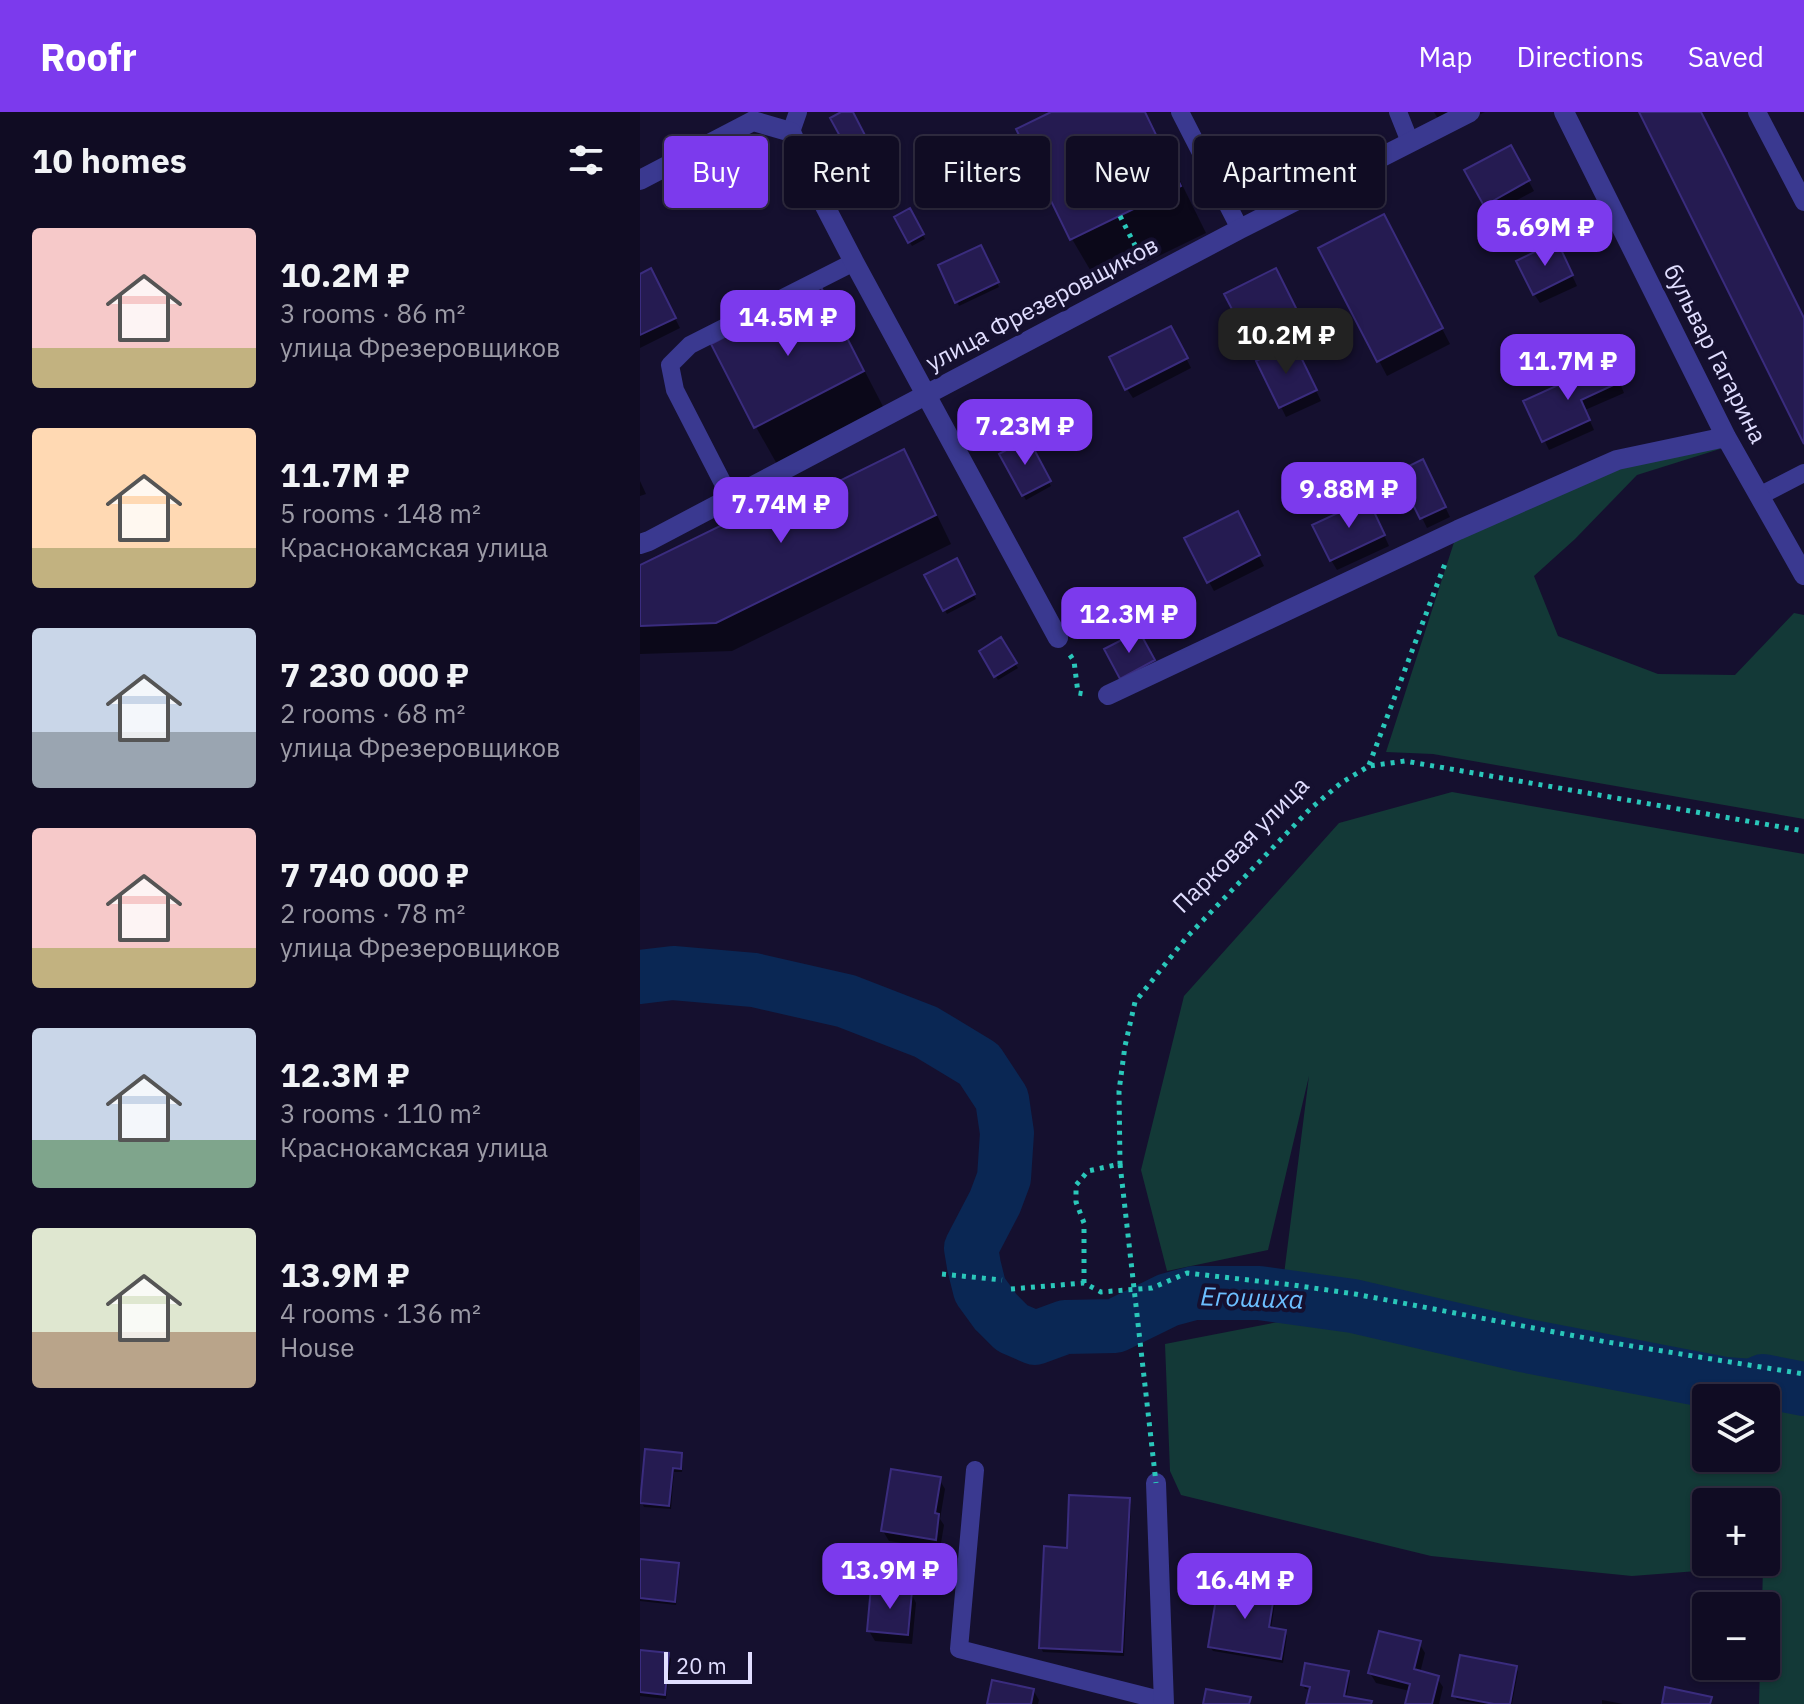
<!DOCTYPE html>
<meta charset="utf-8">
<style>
body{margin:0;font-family:"IBM Plex Sans",sans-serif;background:#19152b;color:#f1f3f6;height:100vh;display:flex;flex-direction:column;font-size:30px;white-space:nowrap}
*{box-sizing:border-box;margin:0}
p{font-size:26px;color:#9c9ba6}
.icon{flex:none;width:44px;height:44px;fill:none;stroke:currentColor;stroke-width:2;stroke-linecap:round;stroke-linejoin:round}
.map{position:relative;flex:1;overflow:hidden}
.panel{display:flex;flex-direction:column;background:#100c23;width:640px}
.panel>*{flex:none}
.hud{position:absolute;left:24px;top:24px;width:760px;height:72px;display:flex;gap:16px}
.fabs{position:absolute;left:1052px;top:1272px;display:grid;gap:16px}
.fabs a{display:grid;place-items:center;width:88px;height:88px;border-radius:8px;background:#100c23;box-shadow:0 2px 6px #0004,0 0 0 2px #302c41;font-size:40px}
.scale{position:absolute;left:24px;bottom:20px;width:88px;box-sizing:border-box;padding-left:8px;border:4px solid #e1deff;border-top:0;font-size:22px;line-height:28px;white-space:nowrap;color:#e1deff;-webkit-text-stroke:6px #15102f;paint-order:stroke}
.price{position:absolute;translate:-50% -68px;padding:0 18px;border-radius:16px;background:#7c3aed;color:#fff;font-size:26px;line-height:52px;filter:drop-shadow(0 2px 4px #0008)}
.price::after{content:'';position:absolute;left:50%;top:48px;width:24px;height:18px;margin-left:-12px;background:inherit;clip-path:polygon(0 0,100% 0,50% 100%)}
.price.on{background:#222;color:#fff}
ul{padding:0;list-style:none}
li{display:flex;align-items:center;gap:24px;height:200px;padding:0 32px}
li span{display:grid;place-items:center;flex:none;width:224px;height:160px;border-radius:8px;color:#555}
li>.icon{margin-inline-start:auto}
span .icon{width:96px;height:96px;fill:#fffc;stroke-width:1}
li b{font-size:34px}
h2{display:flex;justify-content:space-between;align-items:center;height:96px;padding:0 32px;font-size:34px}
.pill{padding:0 28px;border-radius:8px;background:#100c23;box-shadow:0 2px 6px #0004,0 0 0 2px #302c41;font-size:28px;line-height:72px}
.pill.on{background:#7c3aed;color:#fff}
header{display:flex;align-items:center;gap:48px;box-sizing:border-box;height:112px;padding:0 40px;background:#7c3aed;color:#fff}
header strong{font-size:38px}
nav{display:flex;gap:44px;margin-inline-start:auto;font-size:28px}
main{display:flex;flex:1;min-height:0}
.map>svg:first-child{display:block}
.green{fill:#133937;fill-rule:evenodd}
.shadow{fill:#0007}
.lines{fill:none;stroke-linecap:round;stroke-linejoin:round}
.river{stroke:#0a2754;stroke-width:54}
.building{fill:#251b51;stroke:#3a2c7e;stroke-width:2}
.path{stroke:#2ac7ba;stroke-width:5;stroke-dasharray:4 6;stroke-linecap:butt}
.service{stroke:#3a3990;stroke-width:18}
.minor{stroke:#3a3990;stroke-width:20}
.path-bridge{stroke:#2ac7ba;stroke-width:5;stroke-dasharray:4 6;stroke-linecap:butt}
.labels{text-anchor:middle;stroke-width:8;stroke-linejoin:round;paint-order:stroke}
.street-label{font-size:24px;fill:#e1deff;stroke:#15102f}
.water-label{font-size:26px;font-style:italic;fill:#6cbfff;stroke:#15102f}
</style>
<header>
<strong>Roofr</strong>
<nav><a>Map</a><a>Directions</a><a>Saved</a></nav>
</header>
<main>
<section class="panel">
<h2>10 homes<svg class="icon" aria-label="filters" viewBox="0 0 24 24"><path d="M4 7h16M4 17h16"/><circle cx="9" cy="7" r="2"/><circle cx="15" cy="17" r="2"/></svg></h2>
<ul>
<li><span style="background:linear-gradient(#f6c9c9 75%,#c2b280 0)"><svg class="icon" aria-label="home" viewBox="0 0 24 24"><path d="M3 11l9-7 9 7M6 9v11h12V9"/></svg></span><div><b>10.2M ₽</b><p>3 rooms · 86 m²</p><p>улица Фрезеровщиков</p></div></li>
<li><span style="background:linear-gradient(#ffd9b3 75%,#c2b280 0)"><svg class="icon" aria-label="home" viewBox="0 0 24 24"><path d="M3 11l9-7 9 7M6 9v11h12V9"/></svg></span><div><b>11.7M ₽</b><p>5 rooms · 148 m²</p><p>Краснокамская улица</p></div></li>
<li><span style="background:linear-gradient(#c9d6e8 65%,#9aa5b1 0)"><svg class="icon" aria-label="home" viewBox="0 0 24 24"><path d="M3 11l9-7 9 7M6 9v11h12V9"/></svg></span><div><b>7 230 000 ₽</b><p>2 rooms · 68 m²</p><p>улица Фрезеровщиков</p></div></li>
<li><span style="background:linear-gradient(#f6c9c9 75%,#c2b280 0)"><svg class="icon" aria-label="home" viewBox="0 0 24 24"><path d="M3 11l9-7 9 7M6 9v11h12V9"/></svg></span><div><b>7 740 000 ₽</b><p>2 rooms · 78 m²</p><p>улица Фрезеровщиков</p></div></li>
<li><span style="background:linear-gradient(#c9d6e8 70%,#7fa58c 0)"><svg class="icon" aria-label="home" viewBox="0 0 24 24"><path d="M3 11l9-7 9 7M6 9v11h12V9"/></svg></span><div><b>12.3M ₽</b><p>3 rooms · 110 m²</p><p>Краснокамская улица</p></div></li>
<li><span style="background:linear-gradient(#dfe7d0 65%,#b9a48a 0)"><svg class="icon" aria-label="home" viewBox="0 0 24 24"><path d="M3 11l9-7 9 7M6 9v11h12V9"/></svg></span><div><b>13.9M ₽</b><p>4 rooms · 136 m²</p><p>House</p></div></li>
</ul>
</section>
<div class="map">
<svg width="1164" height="1592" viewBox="0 0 1164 1592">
<rect width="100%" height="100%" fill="#15102f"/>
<path class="green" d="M1083 336 997 363 935 427 894 464 918 524 1018 562 1095 563 1154 501 1164 503V707L793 642 746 640 818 418 977 348Z
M812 680 1164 742V1592H1119L1120 1554H1126V1494H1122L1123 1454 992 1464 791 1444 541 1383 530 1359 525 1232 638 1210 669 964 628 1138 527 1159 501 1058 544 884 699 711ZM1126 1286V1346H1066V1286ZM1066 1390H1126V1450H1066Z"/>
<path class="shadow" d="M205 0H211L228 32 211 40 193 6Z
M416 0H506L566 121 459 173 432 127 379 18Z
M794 0H845L805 19Z
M870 35 894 79 851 102 827 59Z
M269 99 285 127 272 134 256 106Z
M752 120 810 232 747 264 681 137Z
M340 135 359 175 319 194 300 154Z
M922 142 937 174 900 191 894 182Z
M0 164 16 169 40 216 0 236Z
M641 168 661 208 613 232 607 223Z
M180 177 206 223 249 306 142 361 116 315Z
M536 226 551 256 493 286 487 277Z
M659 243 681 289 646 305 619 250Z
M976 262 984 281 945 298 954 318 909 338 886 290Z
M387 329 411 374 386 388 361 343Z
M264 340 280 368 311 432 92 539 0 542V455L161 390Z
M788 360 810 405 787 416 760 361Z
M0 369 6 382 0 384Z
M733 399 749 434 697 458 691 448Z
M602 411 624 454 574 479 569 470Z
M316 448 336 487 307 502 286 464Z
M360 528 378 556 358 568 341 540Z
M41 1343 43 1347 42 1360H34L31 1397 4 1395 2 1391Z
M299 1367 305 1377 300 1407 304 1413 300 1437 249 1429 243 1419Z
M488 1388 491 1392 484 1544 403 1540 401 1536 429 1438Z
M0 1449 37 1453 40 1457 36 1493 0 1489Z
M634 1480 636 1484 631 1517 645 1520 647 1524 643 1551 573 1539 570 1535Z
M271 1481 276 1491 272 1532 235 1529 229 1519Z
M779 1531 785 1541 780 1561 797 1566 803 1575 799 1592H767L770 1579 736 1571 730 1561Z
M0 1540 28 1542 31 1547 26 1587 0 1584Z
M876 1556 878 1560 872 1592H839L817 1588 814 1583Z
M707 1561 710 1565 706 1586 731 1592H668L671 1578 665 1577 663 1573Z
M393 1578 399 1588 398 1592H349Z
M962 1588 983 1592H962Z"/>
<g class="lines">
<path class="river" d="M0 865 33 861 114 868 206 889 286 920 339 952 362 987 367 1021 364 1066 355 1090 331 1136 334 1154 340 1178 356 1200 372 1216 395 1226 425 1215 475 1214 528 1188 554 1181H619L713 1194 882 1233 1085 1272 1112 1274 1123 1269 1164 1277"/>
</g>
<path class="building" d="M201 0H213L227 27 207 37 190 6Z
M411 0H505L541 74 430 128 376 17Z
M999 0H1061L1084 45 1164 206V332Z
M871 33 890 68 844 94 824 58Z
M270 96 284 122 268 131 254 105Z
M744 102 803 216 737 250 678 136Z
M917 129 933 163 893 183 876 149Z
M341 133 359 170 315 191 298 153Z
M11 156 36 206 0 223V162Z
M636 156 657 198 606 224 584 182Z
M181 175 224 259 114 316 71 232Z
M531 214 548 246 485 278 469 245Z
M654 231 677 278 639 296 616 249Z
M971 249 980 270 941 288 950 308 902 330 883 289Z
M388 326 411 369 382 384 359 342Z
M264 337 296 403 76 511 0 514V453L156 377 161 388Z
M783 347 806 395 780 407 757 360Z
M728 387 745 423 690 449 672 413Z
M598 399 620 443 567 471 544 426Z
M317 446 335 482 303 499 284 463Z
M499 519 515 548 480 567 464 537Z
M361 525 377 551 354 565 339 539Z
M5 1337 42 1341 41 1357 33 1356 29 1394 0 1391Z
M251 1357 301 1365 295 1401 299 1402 296 1428 241 1419Z
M429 1383 490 1386 482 1540 399 1536 404 1434 427 1436Z
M0 1447 39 1451 35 1490 0 1486Z
M579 1469 635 1478 629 1515 646 1518 641 1547 568 1535Z
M231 1475 272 1479 268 1523 227 1519Z
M739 1519 781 1529 774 1557 799 1564 792 1592H765L770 1572 728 1561Z
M0 1538 29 1541 25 1583 0 1580Z
M820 1543 877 1554 870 1592H854L812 1584Z
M665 1551 709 1559 704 1584 732 1589 731 1592H666L670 1575 661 1573Z
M352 1568 394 1577 391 1592H347Z
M1025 1575 1072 1585 1070 1592H1022Z
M566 1577 611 1585 609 1592H563Z"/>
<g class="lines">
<path class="path" d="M480 104 501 145
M430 543 434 549 438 581 444 582
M729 653 806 449
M302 1162 362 1168
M444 1171V1111L436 1090V1073L448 1059 480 1052 479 979 485 934 495 890 546 826 670 697 701 671 729 654 765 649 1164 719
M371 1177 444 1171 461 1180 512 1176 547 1161 653 1173 715 1182 967 1230 1164 1262"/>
<path class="service" d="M540 0 600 117
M758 0 770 30
M1117 0 1164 90
M151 20 158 0
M1121 383 1164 361
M90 385 35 278 30 253 50 233 214 150
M335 1358 319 1537 524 1589"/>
<path class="minor" d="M924 0 1086 325 1164 463
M0 68 113 9 151 20 175 75 214 150 418 526
M0 432 9 429 600 117 830 0
M468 583 818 418 977 348 1086 325
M516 1371 524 1592"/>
<path class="path-bridge" d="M480 1052 516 1371"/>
</g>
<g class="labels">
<g class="street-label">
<text transform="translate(402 192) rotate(-28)" y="8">улица Фрезеровщиков</text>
<text transform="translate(1075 242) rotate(63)" y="8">бульвар Гагарина</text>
<text transform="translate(601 733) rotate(-45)" y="8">Парковая улица</text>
</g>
<g class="water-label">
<text transform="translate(612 1186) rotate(2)" y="9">Егошиха</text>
</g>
</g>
</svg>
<div class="fabs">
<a><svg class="icon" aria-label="layers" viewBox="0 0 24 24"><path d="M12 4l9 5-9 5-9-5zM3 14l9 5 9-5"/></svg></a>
<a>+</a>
<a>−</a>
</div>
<div class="scale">20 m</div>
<b class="price" style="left:905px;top:156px">5.69M ₽</b>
<b class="price" style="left:148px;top:246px">14.5M ₽</b>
<b class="price on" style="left:646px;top:264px">10.2M ₽</b>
<b class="price" style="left:928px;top:290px">11.7M ₽</b>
<b class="price" style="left:385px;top:355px">7.23M ₽</b>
<b class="price" style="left:709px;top:418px">9.88M ₽</b>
<b class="price" style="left:141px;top:433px">7.74M ₽</b>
<b class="price" style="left:489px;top:543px">12.3M ₽</b>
<b class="price" style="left:250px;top:1499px">13.9M ₽</b>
<b class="price" style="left:605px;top:1509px">16.4M ₽</b>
<div class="hud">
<a class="pill on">Buy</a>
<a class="pill">Rent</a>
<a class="pill">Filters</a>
<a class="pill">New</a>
<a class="pill">Apartment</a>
</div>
</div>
</main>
